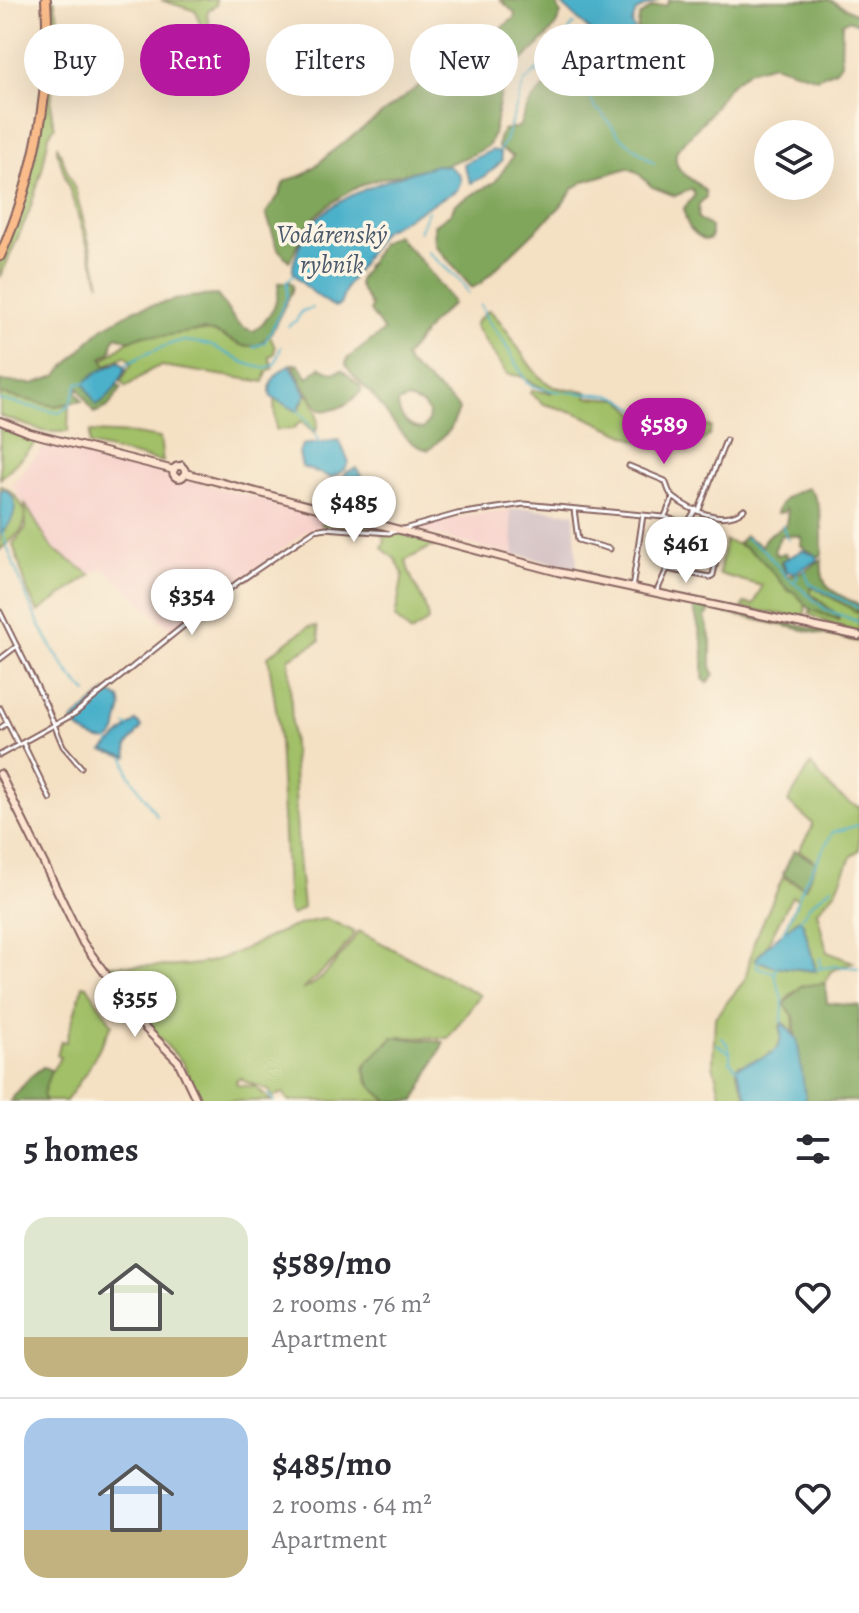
<!DOCTYPE html>
<meta charset="utf-8">
<style>
body{margin:0;font-family:Alegreya,serif;background:#f2f2f3;color:#2b2b33;height:100vh;display:flex;flex-direction:column;font-size:30px;white-space:nowrap}
*{box-sizing:border-box;margin:0}
p{font-size:26px;color:#7c7c81}
.icon{flex:none;width:44px;height:44px;fill:none;stroke:currentColor;stroke-width:2;stroke-linecap:round;stroke-linejoin:round}
.map{position:relative;height:1101px;overflow:hidden}
.panel{display:flex;flex-direction:column;background:#fff;flex:1}
.panel>*{flex:none}
.hud{position:absolute;left:24px;top:24px;width:812px;height:72px;display:flex;gap:16px}
.fabs{position:absolute;left:754px;top:120px;display:grid;gap:16px}
.fabs a{display:grid;place-items:center;width:80px;height:80px;border-radius:50%;background:#fff;box-shadow:0 8px 32px #0002;font-size:40px}
.price{position:absolute;translate:-50% -68px;padding:0 18px;border-radius:28px;background:#fff;color:#222;font-size:26px;line-height:52px;filter:drop-shadow(0 2px 4px #0008)}
.price::after{content:'';position:absolute;left:50%;top:48px;width:24px;height:18px;margin-left:-12px;background:inherit;clip-path:polygon(0 0,100% 0,50% 100%)}
.price.on{background:#b5179e;color:#fff}
ul{padding:0;list-style:none}
li{display:flex;align-items:center;gap:24px;height:200px;padding:0 24px}
li+li{border-top:2px solid #e1e1e2}
li span{display:grid;place-items:center;flex:none;width:224px;height:160px;border-radius:24px;color:#555}
li>.icon{margin-inline-start:auto}
span .icon{width:96px;height:96px;fill:#fffc;stroke-width:1}
li b{font-size:34px}
h2{display:flex;justify-content:space-between;align-items:center;height:96px;padding:0 24px;font-size:34px}
.pill{padding:0 28px;border-radius:36px;background:#fff;box-shadow:0 8px 32px #0002;font-size:28px;line-height:72px}
.pill.on{background:#b5179e;color:#fff}
.map>svg:first-child{display:block}
.built{fill:#f7d0ca}
.industrial{fill:#d2bec2}
.green{fill:#a1c068;stroke:#76704a;stroke-width:2;fill-rule:evenodd}
.forest{fill:#80a65c;stroke:#656244;stroke-width:2;fill-rule:evenodd}
.water{fill:#4bb1ca;stroke:#4a687a;stroke-width:2}
.lines{fill:none;stroke-linecap:round;stroke-linejoin:round}
.stream{stroke:#4bb1ca;stroke-width:2}
.street-casing{stroke:#866360;stroke-width:7}
.secondary-casing{stroke:#866360;stroke-width:10}
.primary-casing{stroke:#866360;stroke-width:12}
.street{stroke:#fff;stroke-width:3}
.secondary{stroke:#fde4d0;stroke-width:6}
.primary{stroke:#f9bc8a;stroke-width:8}
.labels{text-anchor:middle;stroke-width:7;stroke-linejoin:round;paint-order:stroke}
.water-label{font-size:26px;font-style:italic;fill:#4a596b;stroke:#fcf5e5}
</style>
<div class="map">
<svg width="859" height="1101" viewBox="0 0 859 1101">
<rect width="100%" height="100%" fill="#fcf5e5"/>
<filter id="ink" filterUnits="userSpaceOnUse"><feTurbulence type="fractalNoise" baseFrequency=".0125" numOctaves="2"/><feDisplacementMap in="SourceGraphic" scale="16" xChannelSelector="R" yChannelSelector="G"/><feConvolveMatrix kernelMatrix="1 2 1 2 8 2 1 2 1" color-interpolation-filters="sRGB"/></filter>
<filter id="wash" filterUnits="userSpaceOnUse"><feTurbulence type="fractalNoise" baseFrequency=".006" numOctaves="4" result="noise"/><feDisplacementMap in="SourceGraphic" scale="32" xChannelSelector="R" yChannelSelector="G"/><feGaussianBlur stdDeviation="1.8" result="paint"/><feColorMatrix in="noise" values="0 0 0 0 0 0 0 0 0 0 0 0 0 0 0 0 0 1.4 0 .05"/><feComposite in="paint" operator="in"/></filter>
<g filter="url(#wash)">
<rect width="100%" height="100%" fill="#f4e0c3"/>
<path class="built" d="M50 445 321 514 322 525 305 532 172 631 104 568 91 575 52 548 12 484 42 449Z
M510 510 514 556 412 529 447 519Z"/>
<path class="industrial" d="M527 508 574 513 577 569 521 555 514 556 510 510Z"/>
<path class="green" d="M47 0H54L58 18 67 34C58 56 45 104 55 126L49 135 42 170 29 212 0 278V260L40 136Z
M161 0H216V5L208 11 207 17 230 78H226L203 35 196 11Z
M57 145 76 192 100 284 57 151Z
M489 310C513 330 529 378 555 387 566 390 577 388 587 392V397L620 399 652 428 665 421 668 415 666 406 670 403 689 421 711 427 709 436 694 445 662 427 651 445H647L577 413 544 404 530 393 532 390 552 393 520 376 507 374 475 326V323Z
M217 331 269 333 275 348 274 354 269 356 273 368 267 372 264 382 162 366C149 368 138 380 126 387L121 381 132 363 125 356 105 366 102 361 128 341 132 333Z
M307 393C316 406 321 419 315 434L301 421 293 429 276 430 274 399 299 410Z
M0 394 54 406 69 404 68 432H46L0 416Z
M0 428 37 442 0 479Z
M90 432 135 434 160 438 163 462 89 445Z
M0 485C14 491 31 510 23 527 19 536 7 543 0 550V533L6 529 4 490 0 491Z
M25 504 52 548 91 575 38 612 28 592 13 544 26 528Z
M321 514H324L391 530 322 525Z
M398 532 436 546 431 547 406 560C409 583 427 598 428 621L411 633 395 618 403 574 396 560 382 548 385 540 381 533Z
M725 541C751 545 775 570 789 591L794 592 806 604 804 618 742 608 744 603 754 605 762 586 719 574Z
M814 587 848 607 859 611V632L837 627 809 614 811 610 828 609 818 598 811 595 809 590Z
M317 626 320 641 289 658 298 857 303 908 292 915 288 911 278 722 268 656 308 627Z
M811 764C825 782 837 799 859 807V850L851 857 836 891 817 911 827 952 853 962 831 971 825 983C809 985 798 986 786 1000L793 1013 794 1033 784 1023 780 1025 781 1039 776 1050 753 1063 738 1065 737 1074 749 1101H722L713 1064 715 1017 745 980 754 942 783 877 804 888 816 862 799 850 812 828V823L788 802ZM792 896 798 899 782 936 797 920 803 923 816 971 772 966 755 959 766 947Z
M327 919 355 932 335 960 302 990C326 981 344 951 359 931L480 995 448 1038 394 1037 367 1063 364 1068 368 1082 388 1101H289L283 1093 272 1097 269 1090 246 1082 241 1078 236 1081 237 1085 255 1087 271 1101H200L183 1063 139 1015 107 969 109 965C144 965 182 970 216 960 254 948 287 922 327 919Z
M83 985 87 986 112 1024 87 1071 66 1101H43L37 1093 61 1057 57 1055 61 1041 66 1042Z"/>
<path class="forest" d="M500 0H555L561 14C551 43 518 56 505 83 495 102 499 126 489 145 458 167 413 170 376 180 356 185 328 204 313 219 301 231 298 249 289 261L278 249 266 213 279 195 284 182C290 178 296 178 303 175 319 165 330 151 346 141L437 72 473 50 514 18 515 13Z
M669 0H830L859 15V24L848 20 842 23 841 63 836 70 817 78 773 64 748 71 728 87 708 116 677 150C670 174 694 177 706 192V197L699 204 698 218 711 227V238L706 240C691 234 685 224 684 208L695 195 692 189 675 196 652 187 637 172 628 168 585 181 574 188 560 207 481 283 472 288 435 245 434 225 451 213 455 204 495 182 513 156 498 148 499 137 503 130 519 127C528 105 530 98 550 84L556 63 567 50 580 42 588 43 631 67C641 50 634 32 640 16L652 7 667 5Z
M396 235 423 263 452 301V304L432 323 405 357 408 364 457 406 459 410 450 430 429 450C403 445 391 417 375 398 366 387 353 378 346 365L347 359 384 331 370 311 371 306 359 286V280L381 243ZM408 399 423 405 429 413 428 422 423 429C409 429 398 417 398 403Z
M290 282 293 285 292 291 271 333 258 346H243L216 333 203 330 163 336 143 335 130 341 117 336 113 341 111 352 102 358 105 365 113 364 91 376 100 404 118 385 122 388 108 407 94 413 78 387 77 393 82 401 54 406 0 394V381L33 384 56 376 102 328 136 309 188 297 217 295C228 308 235 328 254 331 268 321 281 300 278 283Z
M293 364 299 365 308 378 320 367 333 373 342 370 361 387V391C352 402 335 413 320 410L302 384Z
M808 488C824 501 822 535 822 555L818 557 800 545 802 541 800 536 781 535 774 551 777 555 786 553 788 558 781 562 787 576 803 572 822 559C819 590 835 592 859 605L857 612 814 587 811 588V594L838 615 839 620 811 610 794 592 789 591 760 558 738 543 745 536 762 546C764 533 778 532 786 524L788 510 785 508V512L777 513C781 498 793 492 808 488Z
M696 604 859 638V642L711 610 705 617 711 641V666L714 675 708 683 703 679V644L693 606Z
M794 850 816 862 805 888 783 874Z
M825 983 827 1003 859 1006V1101H806L798 1063 794 1017 784 1004 801 986Z
M393 1037 444 1042 415 1101H388L373 1088 365 1072 367 1063Z
M43 1067 51 1070 43 1094 45 1101H10L30 1077Z"/>
<path class="water" d="M557 0H659L636 11 632 24 635 31 631 58 628 60 600 40Z
M492 150 500 152 502 161 486 176 471 183 463 164Z
M437 165 448 166 459 174 461 181 457 190 382 232 347 286 340 305 335 307C325 302 297 282 293 271 292 265 295 259 297 253 300 243 303 234 310 226 336 195 399 175 437 165Z
M120 361 126 368C120 382 109 399 96 405L84 383 96 373Z
M290 364 306 394 297 411 271 397C267 381 277 373 290 364Z
M339 440 349 462 345 469 332 478 302 467 299 453 302 445Z
M356 468 370 489 369 498 355 496 334 487 347 472Z
M4 489C23 500 14 523 0 533V491Z
M803 550 817 556 818 560 796 572H787L782 561Z
M107 691 120 699C123 707 121 710 119 719 117 723 118 728 116 732 108 752 78 732 72 721Z
M136 721 142 727 127 746 128 757 103 751Z
M799 919 803 923 816 971 772 966 755 960 766 947Z
M782 1022 797 1039 806 1101H749L736 1068C747 1059 775 1060 780 1042 782 1035 780 1028 782 1022Z"/>
<g class="lines">
<path class="stream" d="M535 73H555L570 87H576
M579 89 590 96 595 109 601 112 619 136 654 163
M499 151 505 141 524 83 551 56 574 24
M419 232 428 211
M428 252 462 283 468 293
M481 305 486 318 502 339 527 383C554 396 586 391 614 396 627 399 635 413 648 411
M288 326 296 321 302 311 313 308
M253 347 264 343 270 333 287 297V281L294 275
M126 365C136 358 173 341 184 341 192 342 201 343 209 345 225 350 258 377 274 364 278 360 279 351 281 347
M0 400 59 413 69 406 78 383H86
M297 409 314 431 319 443
M370 497 388 517
M782 525 788 540
M2 532C20 583 47 656 87 693
M745 538 765 551 787 577 825 609 859 622
M804 569 810 584 859 608
M794 581 798 577 796 572
M126 725 130 728
M108 739 110 744
M125 758 129 774 157 816
M800 920 810 905 832 887
M782 936 806 880 833 832 859 825
M758 961 757 967 775 973
M776 966 775 976 783 1001 782 1022
M820 968V958
M816 969 836 966 859 968
M721 1037 728 1045 730 1053
M717 1044 730 1053V1061L736 1068
M269 1095 274 1101"/>
</g>
</g>
<g filter="url(#ink)">
<g class="lines">
<g class="street-casing">
<path id="street" d="M181 466 182 464
M629 466 665 481C668 486 668 493 673 497 690 511 726 526 744 509
M574 509 578 540 610 549
M699 510 726 440
M665 516 673 498
M688 522 696 509
M632 589 643 515
M0 612 46 705 63 746 81 767
M0 659 17 646
M0 708 18 744
M0 728 7 723
M23 743 50 799
M0 755 74 714 237 583 315 530 326 528 389 533 457 514 524 504 664 517 722 533 713 575 710 577 667 569 656 593"/>
</g>
<g class="secondary-casing">
<path id="secondary" d="M0 421 30 433 174 470
M173 472a6 6 0 1 1 12 0a6 6 0 1 1-12 0Z
M185 473 558 572 859 636
M0 774 83 943 145 1028 178 1061 197 1101"/>
</g>
<g class="primary-casing">
<path id="primary" d="M0 256C36 176 52 87 46 0"/>
</g>
<use href="#street" class="street"/>
<use href="#secondary" class="secondary"/>
<use href="#primary" class="primary"/>
</g>
</g>
<g class="labels">
<g class="water-label">
<text x="332" y="243">Vodárenský<tspan x="332" dy="30">rybník</tspan></text>
</g>
</g>
</svg>
<div class="fabs">
<a><svg class="icon" aria-label="layers" viewBox="0 0 24 24"><path d="M12 4l9 5-9 5-9-5zM3 14l9 5 9-5"/></svg></a>
</div>
<b class="price on" style="left:664px;top:466px">$589</b>
<b class="price" style="left:354px;top:544px">$485</b>
<b class="price" style="left:686px;top:585px">$461</b>
<b class="price" style="left:192px;top:637px">$354</b>
<b class="price" style="left:135px;top:1039px">$355</b>
<div class="hud">
<a class="pill">Buy</a>
<a class="pill on">Rent</a>
<a class="pill">Filters</a>
<a class="pill">New</a>
<a class="pill">Apartment</a>
</div>
</div>
<section class="panel">
<h2>5 homes<svg class="icon" aria-label="filters" viewBox="0 0 24 24"><path d="M4 7h16M4 17h16"/><circle cx="9" cy="7" r="2"/><circle cx="15" cy="17" r="2"/></svg></h2>
<ul>
<li><span style="background:linear-gradient(#dfe7d0 75%,#c2b280 0)"><svg class="icon" aria-label="home" viewBox="0 0 24 24"><path d="M3 11l9-7 9 7M6 9v11h12V9"/></svg></span><div><b>$589/mo</b><p>2 rooms · 76 m²</p><p>Apartment</p></div><svg class="icon" aria-label="heart" viewBox="0 0 24 24"><path d="M12 20l-8-8c-3-5 5-10 8-4 3-6 11-1 8 4z"/></svg></li>
<li><span style="background:linear-gradient(#a9c7e8 70%,#c2b280 0)"><svg class="icon" aria-label="home" viewBox="0 0 24 24"><path d="M3 11l9-7 9 7M6 9v11h12V9"/></svg></span><div><b>$485/mo</b><p>2 rooms · 64 m²</p><p>Apartment</p></div><svg class="icon" aria-label="heart" viewBox="0 0 24 24"><path d="M12 20l-8-8c-3-5 5-10 8-4 3-6 11-1 8 4z"/></svg></li>
</ul>
</section>
